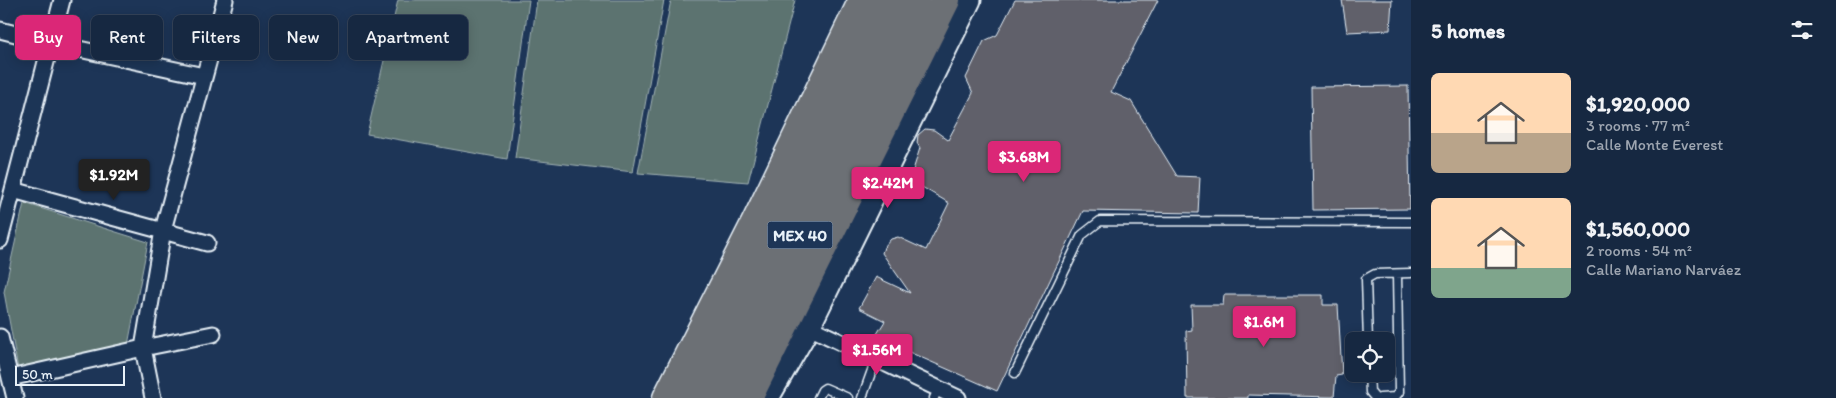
<!DOCTYPE html>
<meta charset="utf-8">
<style>
body{margin:0;font-family:Itim,sans-serif;background:#23344c;color:#f1f3f6;height:100vh;display:flex;flex-direction:column;font-size:19px;white-space:nowrap}
*{box-sizing:border-box;margin:0}
p{font-size:16px;color:#9ea6b1}
.icon{flex:none;width:28px;height:28px;fill:none;stroke:currentColor;stroke-width:2;stroke-linecap:round;stroke-linejoin:round}
.map{position:relative;flex:1;overflow:hidden}
.panel{display:flex;flex-direction:column;background:#162841;width:425px}
.panel>*{flex:none}
.banner{position:absolute;left:15px;top:15px;width:475px;height:45px;display:flex;gap:10px}
.tools{position:absolute;left:1345px;top:332px;display:grid;gap:10px}
.tools a{display:grid;place-items:center;width:50px;height:50px;border-radius:8px;background:#162841;box-shadow:0 2px 12px #0003,0 0 0 1px #35445a;font-size:25px}
.scale{position:absolute;left:15px;bottom:12px;width:110px;box-sizing:border-box;padding-left:5px;border:2px solid #e8f1f8;border-top:0;font-size:14px;line-height:18px;white-space:nowrap;color:#e8f1f8;-webkit-text-stroke:4px #1d3557;paint-order:stroke}
.price{position:absolute;translate:-50% -42px;padding:0 11px;border-radius:5px;background:#db2777;color:#fff;font-size:16px;line-height:32px;filter:drop-shadow(0 1px 2px #0008)}
.price::after{content:'';position:absolute;left:50%;top:30px;width:15px;height:11px;margin-left:-8px;background:inherit;clip-path:polygon(0 0,100% 0,50% 100%)}
.price.active{background:#222;color:#fff}
ul{padding:0;list-style:none}
li{display:flex;align-items:center;gap:15px;height:125px;padding:0 20px}
li span{display:grid;place-items:center;flex:none;width:140px;height:100px;border-radius:8px;color:#555}
li>.icon{margin-inline-start:auto}
span .icon{width:60px;height:60px;fill:#fffc;stroke-width:1}
li b{font-size:21px}
h2{display:flex;justify-content:space-between;align-items:center;height:60px;padding:0 20px;font-size:21px}
.chip{padding:0 18px;border-radius:8px;background:#162841;box-shadow:0 2px 12px #0003,0 0 0 1px #35445a;font-size:18px;line-height:45px}
.chip.active{background:#db2777;color:#fff}
main{display:flex;flex:1;min-height:0}
.map>svg:first-child{display:block}
.green{fill:#5b736f;stroke:#a2b2b4}
.building{fill:#61616b;stroke:#e8f1f8}
.lines{fill:none;stroke-linecap:round;stroke-linejoin:round}
.lane-casing{stroke:#e8f1f8;stroke-width:11}
.street-casing{stroke:#e8f1f8;stroke-width:19}
.secondary-casing{stroke:#e8f1f8;stroke-width:25}
.highway-casing{stroke:#e8f1f8;stroke-width:31}
.lane{stroke:#1d3557;stroke-width:8}
.street{stroke:#1d3557;stroke-width:15}
.secondary{stroke:#1d3557;stroke-width:21}
.highway{stroke:#6c6f75;stroke-width:28}
.labels{text-anchor:middle;stroke-width:5;stroke-linejoin:round;paint-order:stroke}
.shield{fill:#1d3557;stroke:#abb9c8;stroke-width:1}
.shield-label{font-size:16px;font-weight:bold;fill:#e8f1f8}
</style>
<main>
<div class="map">
<svg width="1411" height="398" viewBox="0 0 1411 398">
<rect width="100%" height="100%" fill="#1d3557"/>
<filter id="ink" filterUnits="userSpaceOnUse"><feTurbulence type="fractalNoise" baseFrequency=".02" numOctaves="2"/><feDisplacementMap in="SourceGraphic" scale="10" xChannelSelector="R" yChannelSelector="G"/><feConvolveMatrix kernelMatrix="1 2 1 2 8 2 1 2 1" color-interpolation-filters="sRGB"/></filter>
<g filter="url(#ink)">
<path class="green" d="M398 0H529L507 159 367 134Z
M537 0H664L633 172 515 158Z
M671 0H795L748 182 638 173Z
M24 203 148 242 128 345 18 369 4 292Z"/>
<path class="building" d="M1015 0H1158L1111 92 1131 101 1177 176 1200 177 1198 213 1083 211 997 391 875 337 885 321 859 308 876 277 910 293 882 253 884 247 891 239 898 237 926 250 949 203 910 180 920 148 917 143 918 135 925 129 934 130 948 140 973 93 966 78 984 41 997 35Z
M1342 0H1392L1390 30 1347 32Z
M1408 86 1410 209 1313 210 1311 87Z
M1224 295H1323V305H1338L1342 375 1336 376 1334 397 1248 395V398H1187L1186 331 1192 330 1191 305H1223Z"/>
<g class="lines">
<g class="lane-casing">
<path id="lane" d="M1368 341 1366 279 1375 274 1411 273
M1015 373 1082 235 1100 221 1411 222
M1369 374 1370 392 1375 398
M818 398 822 390 825 388 848 398
M862 398 876 359
M934 398 938 389
M1380 398 1395 397 1399 392 1397 274"/>
</g>
<g class="street-casing">
<path id="street" d="M0 30 51 43 204 76
M13 190 207 243
M0 240 62 0
M809 327 958 398
M0 337 15 398
M10 378 143 348 213 334
M153 398 143 348 163 230 225 0"/>
</g>
<g class="secondary-casing">
<path id="secondary" d="M768 398 809 327 970 0"/>
</g>
<g class="highway-casing">
<path id="highway" d="M667 398 755 224 863 0
M693 398 890 0
M720 398 916 0
M748 398 946 0"/>
</g>
<use href="#lane" class="lane"/>
<use href="#street" class="street"/>
<use href="#secondary" class="secondary"/>
<use href="#highway" class="highway"/>
</g>
</g>
<g class="labels">
<rect class="shield" x="767.5" y="221.5" width="65" height="27" rx="4"/>
<g class="shield-label">
<text x="800" y="241">MEX 40</text>
</g>
</g>
</svg>
<div class="tools">
<a><svg class="icon" aria-label="locate" viewBox="0 0 24 24"><circle cx="12" cy="12" r="6"/><path d="M12 2v4M12 18v4M2 12h4M18 12h4"/></svg></a>
</div>
<div class="scale">50 m</div>
<b class="price" style="left:1024px;top:183px">$3.68M</b>
<b class="price active" style="left:114px;top:201px">$1.92M</b>
<b class="price" style="left:888px;top:209px">$2.42M</b>
<b class="price" style="left:1264px;top:348px">$1.6M</b>
<b class="price" style="left:877px;top:376px">$1.56M</b>
<div class="banner">
<a class="chip active">Buy</a>
<a class="chip">Rent</a>
<a class="chip">Filters</a>
<a class="chip">New</a>
<a class="chip">Apartment</a>
</div>
</div>
<section class="panel">
<h2>5 homes<svg class="icon" aria-label="filters" viewBox="0 0 24 24"><path d="M4 7h16M4 17h16"/><circle cx="9" cy="7" r="2"/><circle cx="15" cy="17" r="2"/></svg></h2>
<ul>
<li><span style="background:linear-gradient(#ffd9b3 60%,#b9a48a 0)"><svg class="icon" aria-label="home" viewBox="0 0 24 24"><path d="M3 11l9-7 9 7M6 9v11h12V9"/></svg></span><div><b>$1,920,000</b><p>3 rooms · 77 m²</p><p>Calle Monte Everest</p></div></li>
<li><span style="background:linear-gradient(#ffd9b3 70%,#7fa58c 0)"><svg class="icon" aria-label="home" viewBox="0 0 24 24"><path d="M3 11l9-7 9 7M6 9v11h12V9"/></svg></span><div><b>$1,560,000</b><p>2 rooms · 54 m²</p><p>Calle Mariano Narváez</p></div></li>
</ul>
</section>
</main>
